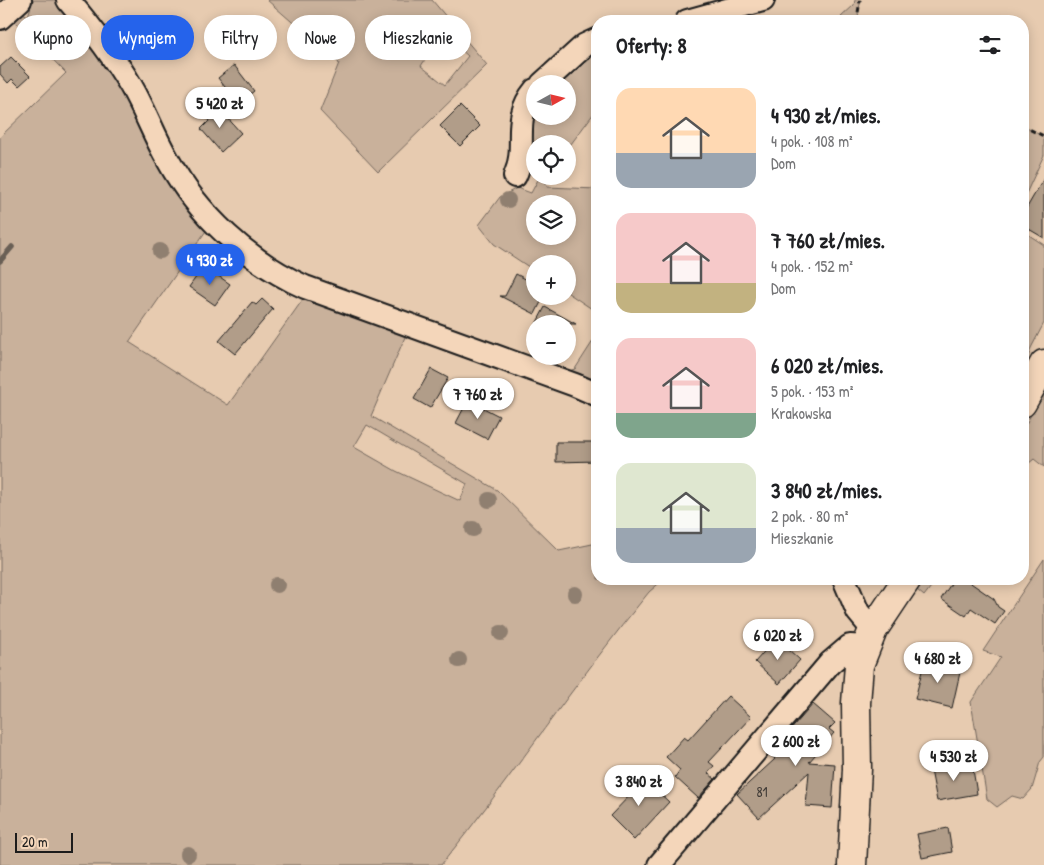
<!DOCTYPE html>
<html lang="pl">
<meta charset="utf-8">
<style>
body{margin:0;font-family:"Patrick Hand",sans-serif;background:#f2f2f2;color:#202124;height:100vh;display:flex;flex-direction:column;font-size:19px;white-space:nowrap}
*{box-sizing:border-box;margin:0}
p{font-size:16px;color:#757577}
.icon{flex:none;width:28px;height:28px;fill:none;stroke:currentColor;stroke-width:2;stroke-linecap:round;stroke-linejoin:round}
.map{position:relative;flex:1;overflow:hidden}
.sheet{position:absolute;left:591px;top:15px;width:438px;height:570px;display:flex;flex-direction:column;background:#fff;border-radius:20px;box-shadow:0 2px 12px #0003}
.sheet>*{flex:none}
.banner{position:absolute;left:15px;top:15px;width:475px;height:45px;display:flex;gap:10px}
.needle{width:32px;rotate:82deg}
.fabs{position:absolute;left:526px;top:75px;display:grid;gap:10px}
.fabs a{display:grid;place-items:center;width:50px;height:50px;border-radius:50%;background:#fff;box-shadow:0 2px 12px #0003;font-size:25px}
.scale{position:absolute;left:15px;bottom:12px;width:58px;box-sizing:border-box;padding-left:5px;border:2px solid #1c1c1c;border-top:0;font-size:14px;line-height:18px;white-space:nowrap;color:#1c1c1c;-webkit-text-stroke:4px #f4d6ba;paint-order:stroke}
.price{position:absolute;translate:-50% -42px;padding:0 11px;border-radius:18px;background:#fff;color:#222;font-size:16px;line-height:32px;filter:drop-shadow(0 1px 2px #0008)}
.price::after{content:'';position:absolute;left:50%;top:30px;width:15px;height:11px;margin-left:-8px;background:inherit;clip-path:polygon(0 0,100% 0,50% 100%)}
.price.active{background:#2563eb;color:#fff}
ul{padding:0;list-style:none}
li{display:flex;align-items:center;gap:15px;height:125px;padding:0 25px}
li span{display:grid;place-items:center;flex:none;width:140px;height:100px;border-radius:15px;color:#555}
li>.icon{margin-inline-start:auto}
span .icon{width:60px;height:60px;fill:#fffc;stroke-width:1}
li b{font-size:21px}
h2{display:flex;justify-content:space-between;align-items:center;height:60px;padding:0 25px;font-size:21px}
.tag{padding:0 18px;border-radius:22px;background:#fff;box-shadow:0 2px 12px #0003;font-size:18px;line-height:45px}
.tag.active{background:#2563eb;color:#fff}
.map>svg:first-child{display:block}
.green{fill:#c9b19b;stroke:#72665c;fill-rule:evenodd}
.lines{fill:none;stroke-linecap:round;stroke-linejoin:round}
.stream{stroke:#695e54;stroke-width:5.5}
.building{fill:#b19d89;stroke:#1c1c1c}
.minor-casing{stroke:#1c1c1c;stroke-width:26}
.tertiary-casing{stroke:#1c1c1c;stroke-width:31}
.path{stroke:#1c1c1c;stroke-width:3;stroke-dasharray:5 4;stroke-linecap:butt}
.minor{stroke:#f4d6ba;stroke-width:22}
.tertiary{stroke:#f4d6ba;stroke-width:28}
.tree{fill:#8f7f70}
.labels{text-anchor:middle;stroke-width:4;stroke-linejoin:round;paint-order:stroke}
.number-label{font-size:14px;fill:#413c37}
</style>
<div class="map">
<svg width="1044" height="865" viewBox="0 0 1044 865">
<rect width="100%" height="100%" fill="#e7cbb0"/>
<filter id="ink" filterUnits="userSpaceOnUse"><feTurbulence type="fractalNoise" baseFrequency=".02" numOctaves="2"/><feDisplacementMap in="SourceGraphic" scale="10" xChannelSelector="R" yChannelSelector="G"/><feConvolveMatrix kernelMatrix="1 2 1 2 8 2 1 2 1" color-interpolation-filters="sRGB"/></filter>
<g filter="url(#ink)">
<path class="green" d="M33 0H57L86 43 100 57 210 225 129 342 228 405 306 295 408 330 371 416 497 490 559 551 597 543 598 579H664L649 592C576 681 513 776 441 865H0V137L66 73 9 15 16 9 28 16ZM367 425 467 484 460 501 396 471 354 447Z
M267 0H432L487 65 378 172 320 111 339 63ZM442 33 468 56 445 85 421 66Z
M855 0H861L858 13 860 21H847L841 17 854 5Z
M597 41V109L568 148V144H535V167L528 158 535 98V116H568V84H550Z
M1023 126 1044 137V155L1023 200Z
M540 176H545L547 187 597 189V309H592L568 293V264H535V271L494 244 479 225 500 197 517 188 531 193ZM535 204H568V236H535Z
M1023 231 1044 245V323L1031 348 1025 367 1022 366Z
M597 335V384L565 372 575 369Z
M1044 392V467L1034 459 1023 468V429Z
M1044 559V757L1040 762 1032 789 1023 799 1012 796 997 807 987 799 971 702 1001 657 983 651Z
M925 579H937L924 596 917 590Z"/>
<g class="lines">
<path class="stream" d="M0 261 12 247"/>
</g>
<path class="building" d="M11 57 30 76 19 86 12 79 8 83 0 74V67Z
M234 65 254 91 238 104 218 78Z
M216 105 241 133 221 152 201 129 209 121 205 116Z
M460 106 480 126 460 146 440 126Z
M1044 178V238L1022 225V216Z
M204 266 230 284 215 305 189 287Z
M516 274 535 284V296H544L535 314 500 296H505Z
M262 299 273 309 235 354 219 341 252 302 256 305Z
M545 307 576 324H536Z
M431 369 448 378 430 408 414 399Z
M468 400 499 416 487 439 456 423Z
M556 442H598V461L556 462Z
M954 579H965L994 599 998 607 1004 611 995 624 971 608 966 616 941 599Z
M776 638 800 660 779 684 755 662Z
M925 659 961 668 952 708 915 699Z
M728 696 751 717 709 762 714 766 708 773 715 779 698 798 675 777 680 770 666 757 684 737 688 740Z
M813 704 835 723 829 729 834 733 809 762 835 764 832 808 806 806 809 772 759 818 737 794 775 759 770 754Z
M972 763 977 794 937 801 931 770Z
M638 773 669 802 634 840 610 816 632 793 624 787Z
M948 828 952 852 922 858 917 834Z"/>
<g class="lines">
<g class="minor-casing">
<path id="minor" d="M68 0C91 27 113 55 131 86 145 110 154 136 168 160 198 215 249 262 305 287L575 385 598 395
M0 18 20 0
M687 21 763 0
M542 84 585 45 598 39
M515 176C529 145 510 120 535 90
M844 579 858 612 873 630
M659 865 830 663 850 646 866 647"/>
</g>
<g class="tertiary-casing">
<path id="tertiary" d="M1022 403 1044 364
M852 865 857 769 856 703 859 665 873 630 907 579"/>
</g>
<path class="path" d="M860 21 858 13 860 0
M1022 126 1044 136"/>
<use href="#minor" class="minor"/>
<use href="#tertiary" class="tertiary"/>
</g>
<g class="tree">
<circle cx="508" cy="200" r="8"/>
<circle cx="160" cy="251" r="8"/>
<circle cx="489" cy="500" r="8"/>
<circle cx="473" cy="529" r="8"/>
<circle cx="277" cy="585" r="8"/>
<circle cx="575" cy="594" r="8"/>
<circle cx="501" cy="633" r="8"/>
<circle cx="459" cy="660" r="8"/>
<circle cx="188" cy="854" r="8"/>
</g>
</g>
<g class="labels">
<g class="number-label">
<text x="762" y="797">81</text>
</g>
</g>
</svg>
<div class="fabs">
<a><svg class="needle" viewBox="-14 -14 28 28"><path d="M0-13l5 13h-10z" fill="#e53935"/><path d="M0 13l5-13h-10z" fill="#757577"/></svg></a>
<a><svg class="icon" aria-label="locate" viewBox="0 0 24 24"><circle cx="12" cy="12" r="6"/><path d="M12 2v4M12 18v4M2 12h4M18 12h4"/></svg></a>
<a><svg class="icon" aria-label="layers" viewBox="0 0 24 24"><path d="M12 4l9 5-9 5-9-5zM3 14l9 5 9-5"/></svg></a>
<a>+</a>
<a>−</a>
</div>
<div class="scale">20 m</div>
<b class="price" style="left:220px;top:129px">5 420 zł</b>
<b class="price active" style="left:210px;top:286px">4 930 zł</b>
<b class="price" style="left:478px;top:420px">7 760 zł</b>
<b class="price" style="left:778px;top:661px">6 020 zł</b>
<b class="price" style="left:938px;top:684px">4 680 zł</b>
<b class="price" style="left:796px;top:767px">2 600 zł</b>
<b class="price" style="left:954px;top:782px">4 530 zł</b>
<b class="price" style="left:639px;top:807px">3 840 zł</b>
<div class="banner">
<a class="tag">Kupno</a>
<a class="tag active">Wynajem</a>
<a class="tag">Filtry</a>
<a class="tag">Nowe</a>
<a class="tag">Mieszkanie</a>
</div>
<section class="sheet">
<h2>Oferty: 8<svg class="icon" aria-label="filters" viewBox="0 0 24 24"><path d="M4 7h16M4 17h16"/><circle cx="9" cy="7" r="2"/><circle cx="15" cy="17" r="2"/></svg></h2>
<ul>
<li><span style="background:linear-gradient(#ffd9b3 65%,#9aa5b1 0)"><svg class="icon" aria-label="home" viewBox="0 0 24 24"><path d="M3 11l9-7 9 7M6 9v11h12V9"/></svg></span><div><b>4 930 zł/mies.</b><p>4 pok. · 108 m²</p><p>Dom</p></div></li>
<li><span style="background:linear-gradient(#f6c9c9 70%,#c2b280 0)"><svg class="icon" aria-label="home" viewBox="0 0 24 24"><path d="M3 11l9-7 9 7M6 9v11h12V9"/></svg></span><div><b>7 760 zł/mies.</b><p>4 pok. · 152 m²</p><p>Dom</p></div></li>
<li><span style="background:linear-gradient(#f6c9c9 75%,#7fa58c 0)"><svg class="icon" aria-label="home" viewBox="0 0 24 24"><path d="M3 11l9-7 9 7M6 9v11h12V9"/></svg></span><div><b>6 020 zł/mies.</b><p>5 pok. · 153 m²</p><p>Krakowska</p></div></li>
<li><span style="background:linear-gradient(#dfe7d0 65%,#9aa5b1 0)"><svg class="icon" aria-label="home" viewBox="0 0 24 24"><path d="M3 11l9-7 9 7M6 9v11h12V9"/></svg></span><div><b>3 840 zł/mies.</b><p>2 pok. · 80 m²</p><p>Mieszkanie</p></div></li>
</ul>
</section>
</div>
